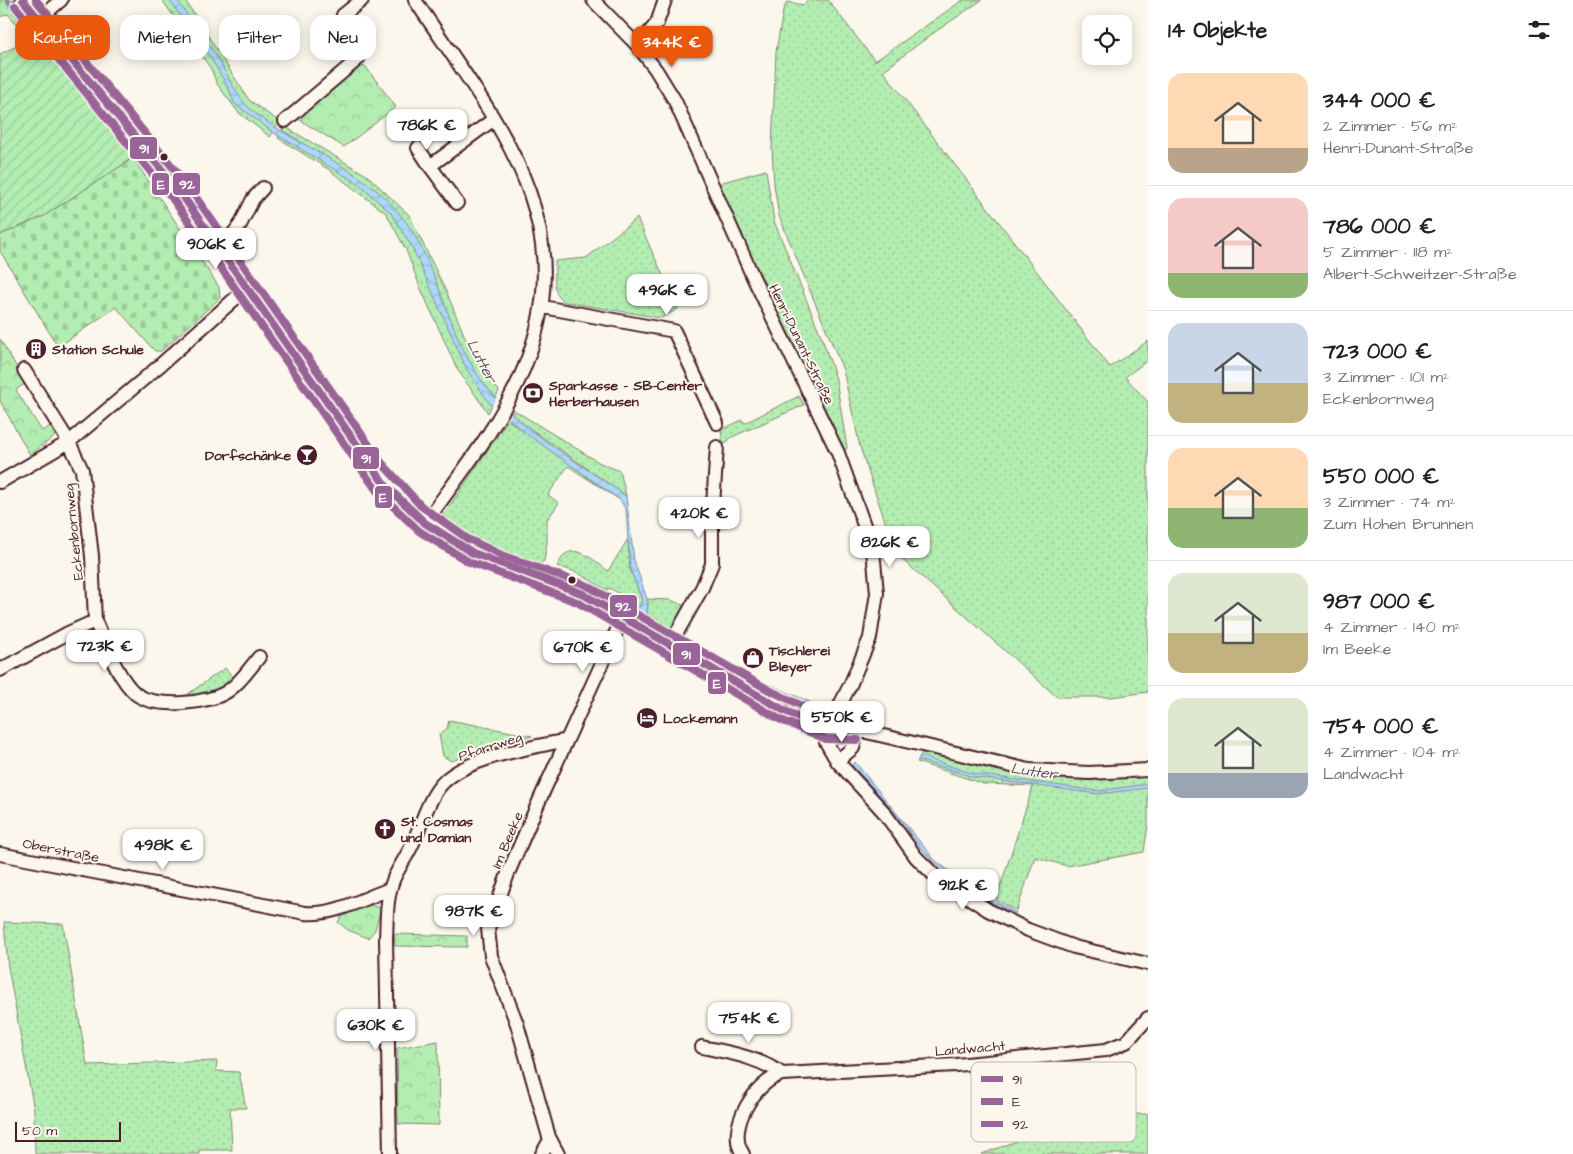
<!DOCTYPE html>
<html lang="de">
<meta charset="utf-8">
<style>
body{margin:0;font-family:"Architects Daughter",sans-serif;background:#f6f6f6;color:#202124;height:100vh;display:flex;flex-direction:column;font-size:19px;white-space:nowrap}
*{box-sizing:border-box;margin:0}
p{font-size:16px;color:#757577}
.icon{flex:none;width:28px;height:28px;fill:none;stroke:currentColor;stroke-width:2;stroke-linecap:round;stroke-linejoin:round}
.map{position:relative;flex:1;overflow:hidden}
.sheet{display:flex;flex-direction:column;background:#fff;width:425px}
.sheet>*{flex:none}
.hud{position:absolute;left:15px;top:15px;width:475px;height:45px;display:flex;gap:10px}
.fabs{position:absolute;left:1082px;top:15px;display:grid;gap:10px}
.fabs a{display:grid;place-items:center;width:50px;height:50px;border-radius:10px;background:#fff;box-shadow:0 2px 12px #0003;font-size:25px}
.scale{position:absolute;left:15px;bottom:12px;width:106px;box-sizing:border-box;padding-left:5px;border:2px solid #4a1f2b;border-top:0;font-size:14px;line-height:18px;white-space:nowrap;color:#4a1f2b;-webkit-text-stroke:4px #fbf7ec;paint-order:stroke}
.price{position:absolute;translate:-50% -42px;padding:0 11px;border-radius:10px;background:#fff;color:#222;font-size:16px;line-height:32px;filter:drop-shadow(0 1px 2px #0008)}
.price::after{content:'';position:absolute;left:50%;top:30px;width:15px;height:11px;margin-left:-8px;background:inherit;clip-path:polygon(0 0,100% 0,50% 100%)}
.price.selected{background:#ea580c;color:#fff}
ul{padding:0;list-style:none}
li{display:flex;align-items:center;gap:15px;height:125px;padding:0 20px}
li+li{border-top:1px solid #e0e0e0}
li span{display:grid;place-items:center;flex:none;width:140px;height:100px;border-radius:15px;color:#555}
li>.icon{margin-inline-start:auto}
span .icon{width:60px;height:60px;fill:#fffc;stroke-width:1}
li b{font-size:21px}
h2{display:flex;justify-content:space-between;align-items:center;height:60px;padding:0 20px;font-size:21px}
.tag{padding:0 18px;border-radius:15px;background:#fff;box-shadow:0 2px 12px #0003;font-size:18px;line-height:45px}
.tag.selected{background:#ea580c;color:#fff}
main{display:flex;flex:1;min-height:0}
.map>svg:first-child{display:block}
.grass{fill:url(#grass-dots);stroke:#7e866e}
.forest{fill:url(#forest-crowns);stroke:#7e866e}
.cemetery{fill:url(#cemetery-stones);stroke:#7e866e}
.garden{fill:url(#garden-furrows);stroke:#7e866e}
.water{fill:url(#water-waves);stroke:#858da6}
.pier{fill:#fbf7ec}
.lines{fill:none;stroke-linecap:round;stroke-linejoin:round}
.stream{stroke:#858da6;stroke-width:4.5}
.minor-casing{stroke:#4a1f2b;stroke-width:16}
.tertiary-casing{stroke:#4a1f2b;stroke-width:19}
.minor{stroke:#fbf7ec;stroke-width:12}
.tertiary{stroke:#fbf7ec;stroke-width:15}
.bus-1-casing{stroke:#fbf7ec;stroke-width:11}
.bus-2-casing{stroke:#fbf7ec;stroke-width:11}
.bus-3-casing{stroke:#fbf7ec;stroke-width:11}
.bus-1{stroke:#996498;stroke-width:8}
.bus-2{stroke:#996498;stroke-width:8}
.bus-3{stroke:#996498;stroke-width:8}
.bus-dot{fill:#4a1f2b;stroke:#fbf7ec;stroke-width:2}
.labels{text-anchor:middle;stroke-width:4;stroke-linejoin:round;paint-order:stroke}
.street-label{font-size:14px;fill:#4a1f2b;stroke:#fbf7ec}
.poi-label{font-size:14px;font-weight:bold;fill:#4a1f2b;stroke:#fbf7ec;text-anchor:start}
.water-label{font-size:15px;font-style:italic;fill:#634d5e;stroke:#fbf7ec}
.key{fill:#fbf7ec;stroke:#c6b6b2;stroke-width:1}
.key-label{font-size:14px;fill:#4a1f2b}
.line-badge{stroke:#fbf7ec;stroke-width:2}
.badge-label{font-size:14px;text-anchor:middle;font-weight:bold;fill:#fff}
</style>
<main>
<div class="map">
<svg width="1148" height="1154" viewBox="0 0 1148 1154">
<defs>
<pattern id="grass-dots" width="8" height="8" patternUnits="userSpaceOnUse" patternTransform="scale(1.25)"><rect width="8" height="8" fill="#b3edb1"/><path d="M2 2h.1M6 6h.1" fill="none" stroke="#9bcb98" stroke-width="1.8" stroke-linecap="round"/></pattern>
<pattern id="forest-crowns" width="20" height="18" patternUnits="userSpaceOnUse" patternTransform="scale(1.25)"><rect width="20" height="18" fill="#b3edb1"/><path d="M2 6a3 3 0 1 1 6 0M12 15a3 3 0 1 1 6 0" fill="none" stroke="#9bcb98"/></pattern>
<pattern id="cemetery-stones" width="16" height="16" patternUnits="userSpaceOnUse" patternTransform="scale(1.25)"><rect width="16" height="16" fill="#b3edb1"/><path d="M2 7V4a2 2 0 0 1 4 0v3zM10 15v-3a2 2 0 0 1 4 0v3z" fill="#9bcb98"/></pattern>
<pattern id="garden-furrows" width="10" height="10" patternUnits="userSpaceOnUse" patternTransform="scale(1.25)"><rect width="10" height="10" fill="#b3edb1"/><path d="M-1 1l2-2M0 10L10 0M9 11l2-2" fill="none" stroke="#9bcb98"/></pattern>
<pattern id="water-waves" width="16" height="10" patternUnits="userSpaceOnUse" patternTransform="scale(1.25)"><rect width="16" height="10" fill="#add7f8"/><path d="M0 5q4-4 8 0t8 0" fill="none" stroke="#96b8d5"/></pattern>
</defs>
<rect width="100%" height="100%" fill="#fbf7ec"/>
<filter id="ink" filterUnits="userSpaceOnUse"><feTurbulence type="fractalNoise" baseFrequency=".02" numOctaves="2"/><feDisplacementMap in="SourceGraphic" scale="10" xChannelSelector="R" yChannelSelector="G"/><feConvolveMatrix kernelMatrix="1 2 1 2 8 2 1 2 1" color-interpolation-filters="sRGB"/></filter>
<g filter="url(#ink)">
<path class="grass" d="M0 0H15L27 16 25 23 19 27 8 14 0 17Z
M162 0H185L249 100 277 120 279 123 270 137 238 112 217 84 211 69Z
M807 0H828L875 61 963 0H982L932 34 883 71 1110 367 1148 341V360L1125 377 1148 402V692L1111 697H1057L896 554 860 447 843 370 779 216 774 185 772 148 776 52 783 11 787 2 804 5Z
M284 126 368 176 409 215 446 291 472 354 499 391 488 413 457 369 420 287 406 250 386 213 328 169 278 138 279 135 337 169 366 190 372 188 282 130Z
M766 170 774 221 822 338 836 379 847 448 845 451 746 249 719 185 723 182Z
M637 218 678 309 661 318 565 302C550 294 556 276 555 261L586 258Z
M799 396 804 405 732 437 723 446 721 430 742 420 745 423Z
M514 410 600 463 620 471 626 496 511 415Z
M508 420 620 500 568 466 548 495 559 503 547 520V543L544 561 533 568 484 550 446 531 441 519Z
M628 539 630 569 642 600 640 607 631 602 632 600 609 588 607 590 576 572 557 566 564 555C578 544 596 562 608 571Z
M646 599 671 600 687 607 674 630 647 614 648 602Z
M225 668 235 679 208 693 189 696 188 694Z
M449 720 532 736 451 761 443 756 439 734 447 729Z
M923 751 993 770 1016 773 1148 774V824L1144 852 1067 866 1035 857 1017 910 996 900 1033 786 984 784 917 762Z
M4 922 63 924 87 1065 217 1061 216 1071 239 1072 246 1108H230L232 1150H199V1154H35L34 1110 8 967Z
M1148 1114V1154H982L1087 1115Z"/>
<path class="forest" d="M365 66 396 107 344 147 295 117 352 69Z
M0 339 26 383 16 390 42 431 52 425 56 430 55 436 30 455 0 401Z
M367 904 381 908 375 930 368 938 348 930 338 922 341 917Z
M394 934 467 936V947L395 946Z
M438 1041 439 1125 398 1124 397 1048Z"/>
<path class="cemetery" d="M133 158 219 287 220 298 161 351H155L151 347 116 307 58 347 0 251V235L44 216Z"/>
<path class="garden" d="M31 39 43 41 133 158 44 216 0 235V54Z"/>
<path class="water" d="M169 0H177C190 20 206 38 218 59 230 78 237 100 256 114 302 148 362 168 399 213 436 257 444 320 474 369 506 423 575 459 626 496L634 560 648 602 647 614 752 677 810 702 807 708 743 680 635 616 642 600 630 569 626 510 620 500 527 434 490 404 467 370 413 249 391 213 357 183 274 133 234 103 229 89 212 60Z
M920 756 974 774 1098 791 1148 784V788L1098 794 973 777 918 760Z
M855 762 934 859 960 880 996 902 1016 912 1015 914 987 900 933 861 921 848 891 808 852 765Z"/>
<path class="pier" d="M497 397 512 413 507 422 491 408Z"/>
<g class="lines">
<path class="stream" d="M7 0 20 18"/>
<g class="minor-casing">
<path id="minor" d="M415 0C493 118 585 219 524 368 501 424 460 474 425 523
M593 0 638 46 656 70 675 101 753 277 838 453 873 550 877 593 870 638 851 683 828 729 826 742 837 761 883 811 916 857 935 876 988 910 1028 930 1074 947 1148 964
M38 20 61 0
M638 46 657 23 665 0
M285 121 358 59 343 15 362 0
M418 148 430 166
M457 203 430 166 494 119
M221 250 240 225 253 199 263 188
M543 307 674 331 717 423
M0 482 69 442 158 367 247 288
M95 621C105 643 118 679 136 694 155 709 210 704 228 691 241 682 250 668 259 657
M670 645 702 588 712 564V519L717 447
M0 670 68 633 95 621 92 556 82 470 69 442 24 370
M837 761 853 748 858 730
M0 854 305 913C336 915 362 899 390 889
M702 1047C730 1053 758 1057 782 1074
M390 1154 386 939C387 919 386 897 394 878 399 867 407 856 412 845 421 826 427 802 440 786 463 757 532 748 567 740
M542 1154 550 1140
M558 1154 549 1137 517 1024 491 956 488 929 509 871 540 799 623 617 785 711 828 729 858 730 1029 770 1089 773 1148 770
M743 1154C725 1129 756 1081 782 1074L956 1065 1106 1050 1126 1042 1148 1018"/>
</g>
<g class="tertiary-casing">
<path id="tertiary" d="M23 0 180 192 373 468 402 503 425 523 450 541 501 565 581 593 623 617"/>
</g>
<use href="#minor" class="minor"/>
<use href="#tertiary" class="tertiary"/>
<g class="bus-1-casing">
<path id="bus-1" d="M23 0 180 192 385 485 425 523 473 553 581 593 785 711 828 729 858 730"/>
</g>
<g class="bus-2-casing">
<path id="bus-2" d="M15 6 172 198 377 491 419 531 469 562 577 602 781 720 826 739 858 740"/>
</g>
<g class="bus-3-casing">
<path id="bus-3" d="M36 0 188 186 381 462 421 506 468 539 504 556 586 585 769 690 832 720"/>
</g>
<use href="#bus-1" class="bus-1"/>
<use href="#bus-2" class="bus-2"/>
<use href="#bus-3" class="bus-3"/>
</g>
</g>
<defs>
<g id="building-disc" transform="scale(1.125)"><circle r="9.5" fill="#4a1f2b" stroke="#fbf7ec"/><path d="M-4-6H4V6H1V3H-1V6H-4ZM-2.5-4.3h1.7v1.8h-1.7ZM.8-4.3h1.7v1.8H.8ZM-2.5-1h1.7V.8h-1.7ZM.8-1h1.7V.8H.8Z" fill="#fff"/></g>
<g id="bank-disc" transform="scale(1.125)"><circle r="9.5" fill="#4a1f2b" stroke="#fbf7ec"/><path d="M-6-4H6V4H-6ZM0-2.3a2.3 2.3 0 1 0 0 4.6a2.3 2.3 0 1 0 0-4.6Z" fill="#fff"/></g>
<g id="bar-disc" transform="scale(1.125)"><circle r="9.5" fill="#4a1f2b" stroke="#fbf7ec"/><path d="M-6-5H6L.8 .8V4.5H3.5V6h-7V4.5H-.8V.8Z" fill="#fff"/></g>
<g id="shop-disc" transform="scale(1.125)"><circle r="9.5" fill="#4a1f2b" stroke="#fbf7ec"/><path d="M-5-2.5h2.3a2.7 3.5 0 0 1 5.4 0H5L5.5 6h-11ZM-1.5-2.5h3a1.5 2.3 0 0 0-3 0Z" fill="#fff"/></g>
<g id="hotel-disc" transform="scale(1.125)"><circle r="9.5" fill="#4a1f2b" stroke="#fbf7ec"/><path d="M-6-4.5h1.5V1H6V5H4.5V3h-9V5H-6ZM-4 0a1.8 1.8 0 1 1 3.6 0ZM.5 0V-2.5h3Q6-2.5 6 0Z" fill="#fff"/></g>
<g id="church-disc" transform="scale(1.125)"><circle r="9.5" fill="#4a1f2b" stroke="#fbf7ec"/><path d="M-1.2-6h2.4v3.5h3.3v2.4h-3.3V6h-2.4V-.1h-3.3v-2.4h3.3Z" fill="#fff"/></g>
</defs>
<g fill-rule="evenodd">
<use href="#building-disc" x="36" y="349"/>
<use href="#bank-disc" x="533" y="393"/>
<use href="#bar-disc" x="307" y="455"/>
<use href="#shop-disc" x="753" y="658"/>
<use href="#hotel-disc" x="647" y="718"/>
<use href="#church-disc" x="385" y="829"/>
</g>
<g class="bus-dot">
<circle cx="164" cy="157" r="4.5"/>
<circle cx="572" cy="580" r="4.5"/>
</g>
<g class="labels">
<g class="street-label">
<text transform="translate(802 344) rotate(64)" y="5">Henri-Dunant-Straße</text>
<text transform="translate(73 532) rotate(-96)" y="5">Eckenbornweg</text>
<text transform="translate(490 746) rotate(-18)" y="5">Pfarrweg</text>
<text transform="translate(507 840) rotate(-67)" y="5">Im Beeke</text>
<text transform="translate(61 850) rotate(11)" y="5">Oberstraße</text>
<text transform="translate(970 1048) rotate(-5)" y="5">Landwacht</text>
</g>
<g class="poi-label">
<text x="52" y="354">Station Schule</text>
<text x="549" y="390">Sparkasse – SB-Center<tspan x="549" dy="16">Herberhausen</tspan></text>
<text x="291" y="460" text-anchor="end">Dorfschänke</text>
<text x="769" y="655">Tischlerei<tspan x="769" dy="16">Bleyer</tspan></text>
<text x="663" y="723">Lockemann</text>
<text x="401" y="826">St. Cosmas<tspan x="401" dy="16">und Damian</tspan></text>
</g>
<g class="water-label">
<text transform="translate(482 361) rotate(62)" y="5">Lutter</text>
<text transform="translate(1034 771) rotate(8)" y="5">Lutter</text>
</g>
</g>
<rect x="971" y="1062" width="165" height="80" rx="8" class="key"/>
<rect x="981" y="1076" width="22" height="6" fill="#996498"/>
<rect x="981" y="1098" width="22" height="7" fill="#996498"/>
<rect x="981" y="1121" width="22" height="6" fill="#996498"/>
<g class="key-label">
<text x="1012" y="1084">91</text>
<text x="1012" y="1106">E</text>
<text x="1012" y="1129">92</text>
</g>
<g class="line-badge">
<rect x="129" y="136" width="29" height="24" rx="5" fill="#996498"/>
<rect x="151" y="172" width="19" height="24" rx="5" fill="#996498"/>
<rect x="172" y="172" width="29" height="24" rx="5" fill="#996498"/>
<rect x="352" y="446" width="28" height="24" rx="5" fill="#996498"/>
<rect x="374" y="485" width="19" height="24" rx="5" fill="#996498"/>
<rect x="609" y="594" width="29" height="24" rx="5" fill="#996498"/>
<rect x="672" y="642" width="29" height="24" rx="5" fill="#996498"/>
<rect x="707" y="671" width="20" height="24" rx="5" fill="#996498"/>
</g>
<g class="badge-label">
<text x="144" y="153">91</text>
<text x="161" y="189">E</text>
<text x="187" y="189">92</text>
<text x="366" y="463">91</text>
<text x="383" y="502">E</text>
<text x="623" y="611">92</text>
<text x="686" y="659">91</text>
<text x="717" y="688">E</text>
</g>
</svg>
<div class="fabs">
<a><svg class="icon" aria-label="locate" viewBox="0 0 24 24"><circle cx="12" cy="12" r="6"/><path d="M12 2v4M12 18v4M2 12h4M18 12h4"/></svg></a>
</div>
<div class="scale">50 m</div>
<b class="price selected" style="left:672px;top:68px">344K €</b>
<b class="price" style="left:427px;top:151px">786K €</b>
<b class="price" style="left:216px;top:270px">906K €</b>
<b class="price" style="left:667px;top:316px">496K €</b>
<b class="price" style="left:699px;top:539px">420K €</b>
<b class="price" style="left:890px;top:568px">826K €</b>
<b class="price" style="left:105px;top:672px">723K €</b>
<b class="price" style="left:583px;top:673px">670K €</b>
<b class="price" style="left:842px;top:743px">550K €</b>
<b class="price" style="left:163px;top:871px">498K €</b>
<b class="price" style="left:963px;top:911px">912K €</b>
<b class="price" style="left:474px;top:937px">987K €</b>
<b class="price" style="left:749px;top:1044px">754K €</b>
<b class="price" style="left:376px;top:1051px">630K €</b>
<div class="hud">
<a class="tag selected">Kaufen</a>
<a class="tag">Mieten</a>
<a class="tag">Filter</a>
<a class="tag">Neu</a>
</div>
</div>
<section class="sheet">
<h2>14 Objekte<svg class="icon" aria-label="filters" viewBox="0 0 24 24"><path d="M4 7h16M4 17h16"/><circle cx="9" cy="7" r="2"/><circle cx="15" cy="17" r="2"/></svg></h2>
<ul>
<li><span style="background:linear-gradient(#ffd9b3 75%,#b9a48a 0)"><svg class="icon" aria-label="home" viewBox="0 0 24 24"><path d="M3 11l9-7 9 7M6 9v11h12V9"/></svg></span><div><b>344 000 €</b><p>2 Zimmer · 56 m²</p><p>Henri-Dunant-Straße</p></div></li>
<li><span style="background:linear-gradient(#f6c9c9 75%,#8fb573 0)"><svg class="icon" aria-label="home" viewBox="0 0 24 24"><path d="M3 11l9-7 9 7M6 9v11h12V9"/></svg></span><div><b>786 000 €</b><p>5 Zimmer · 118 m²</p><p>Albert-Schweitzer-Straße</p></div></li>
<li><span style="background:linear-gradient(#c9d6e8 60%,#c2b280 0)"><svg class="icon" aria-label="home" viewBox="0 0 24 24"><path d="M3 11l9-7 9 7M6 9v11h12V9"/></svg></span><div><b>723 000 €</b><p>3 Zimmer · 101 m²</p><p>Eckenbornweg</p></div></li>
<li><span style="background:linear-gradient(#ffd9b3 60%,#8fb573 0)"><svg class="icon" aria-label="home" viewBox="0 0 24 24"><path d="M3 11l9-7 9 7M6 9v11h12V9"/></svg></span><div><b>550 000 €</b><p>3 Zimmer · 74 m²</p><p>Zum Hohen Brunnen</p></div></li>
<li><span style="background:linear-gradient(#dfe7d0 60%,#c2b280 0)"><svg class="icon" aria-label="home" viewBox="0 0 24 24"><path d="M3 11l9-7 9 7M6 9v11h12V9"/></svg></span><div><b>987 000 €</b><p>4 Zimmer · 140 m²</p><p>Im Beeke</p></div></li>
<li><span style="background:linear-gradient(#dfe7d0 75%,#9aa5b1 0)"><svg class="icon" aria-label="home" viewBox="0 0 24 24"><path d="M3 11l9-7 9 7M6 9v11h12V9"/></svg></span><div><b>754 000 €</b><p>4 Zimmer · 104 m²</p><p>Landwacht</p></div></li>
</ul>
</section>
</main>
